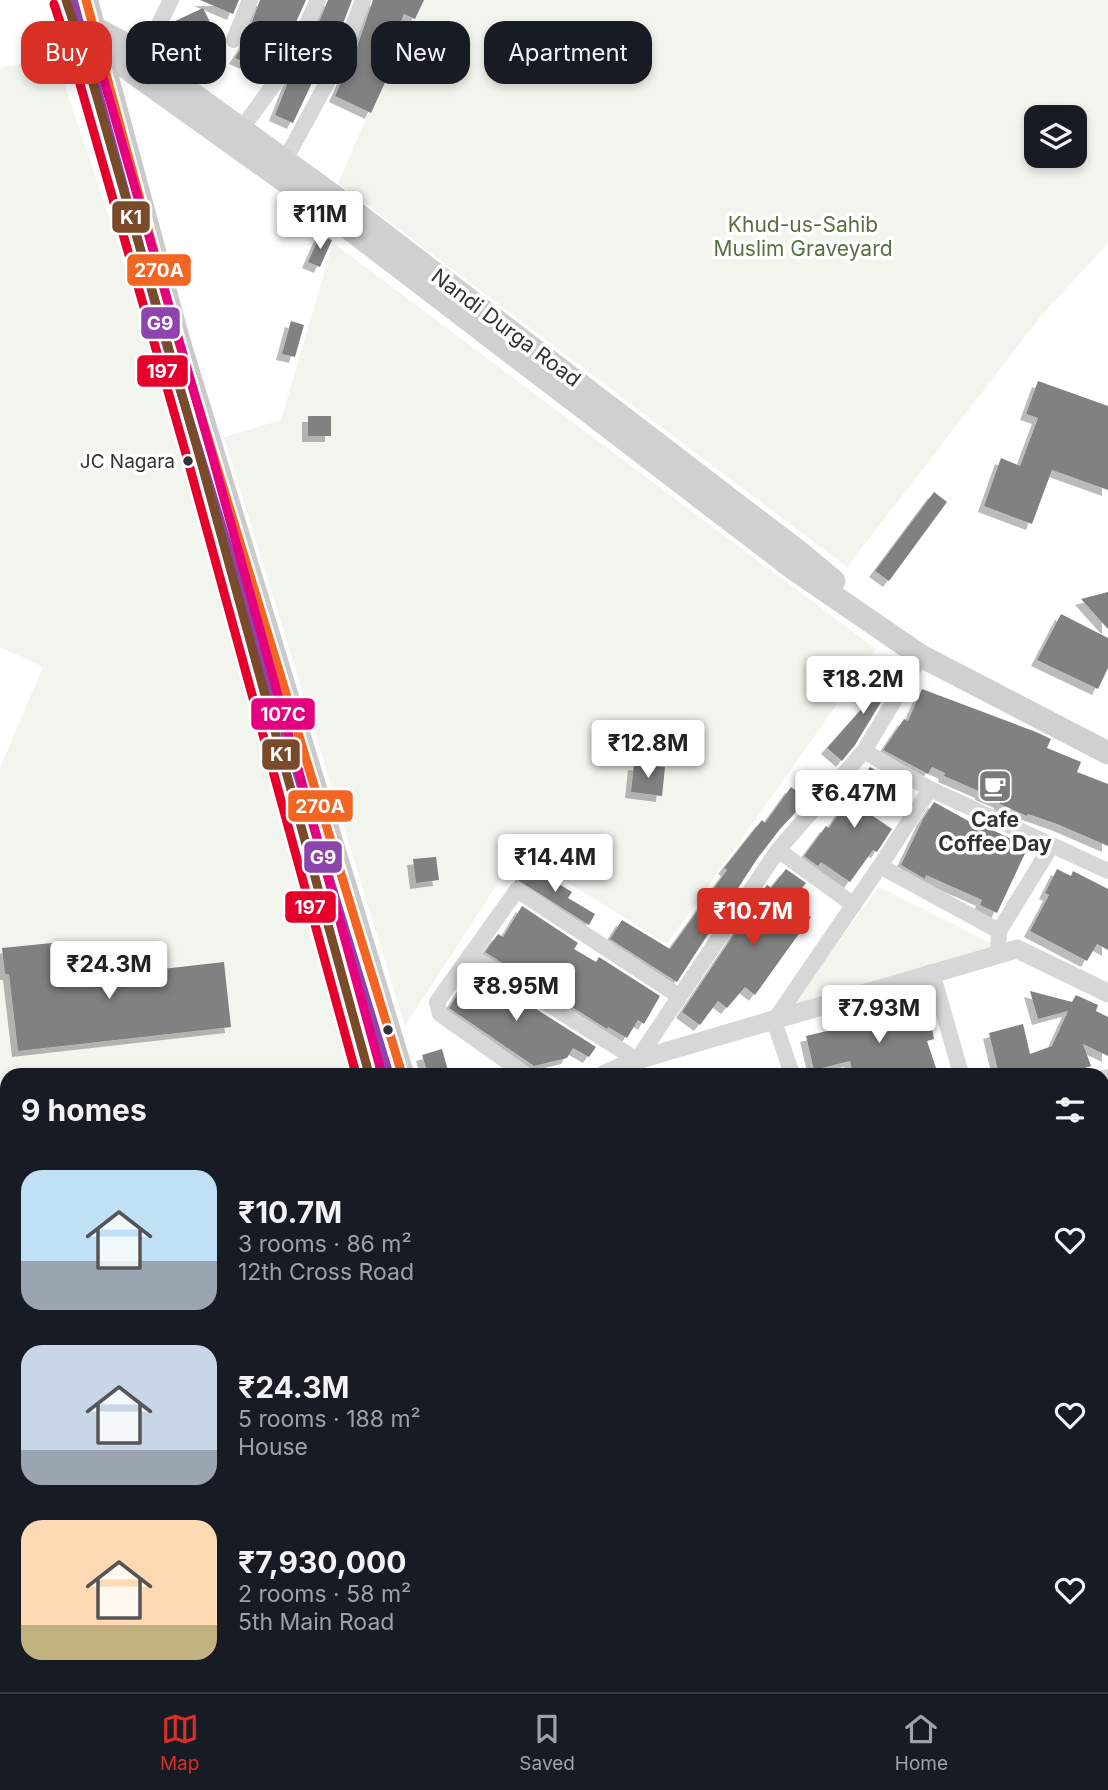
<!DOCTYPE html>
<meta charset="utf-8">
<style>
body{margin:0;font-family:Inter,sans-serif;background:#242831;color:#f1f3f6;height:100vh;display:flex;flex-direction:column;font-size:26px;white-space:nowrap}
*{box-sizing:border-box;margin:0}
p{font-size:23px;color:#9ea1a6}
.icon{flex:none;width:38px;height:38px;fill:none;stroke:currentColor;stroke-width:2;stroke-linecap:round;stroke-linejoin:round}
.map{position:relative;flex:1;overflow:hidden}
.drawer{position:absolute;left:0px;top:1068px;width:1110px;height:625px;display:flex;flex-direction:column;background:#171b24;border-radius:21px 21px 0 0;box-shadow:0 4px 10px #0003}
.drawer>*{flex:none}
.hud{position:absolute;left:21px;top:21px;width:700px;height:63px;display:flex;gap:14px}
.controls{position:absolute;left:1024px;top:105px;display:grid;gap:14px}
.controls a{display:grid;place-items:center;width:63px;height:63px;border-radius:14px;background:#171b24;box-shadow:0 4px 10px #0003;font-size:35px}
.price{position:absolute;translate:-50% -60px;padding:0 16px;border-radius:7px;background:#fff;color:#222;font-size:23px;line-height:46px;filter:drop-shadow(0 2px 4px #0008)}
.price::after{content:'';position:absolute;left:50%;top:42px;width:21px;height:16px;margin-left:-10px;background:inherit;clip-path:polygon(0 0,100% 0,50% 100%)}
.price.on{background:#d93025;color:#fff}
ul{padding:0;list-style:none}
li{display:flex;align-items:center;gap:21px;height:175px;padding:0 21px}
li span{display:grid;place-items:center;flex:none;width:196px;height:140px;border-radius:21px;color:#555}
li>.icon{margin-inline-start:auto}
span .icon{width:84px;height:84px;fill:#fffc;stroke-width:1}
li b{font-size:30px}
h2{display:flex;justify-content:space-between;align-items:center;height:84px;padding:0 21px;font-size:30px}
.tag{padding:0 24px;border-radius:21px;background:#171b24;box-shadow:0 4px 10px #0003;font-size:24px;line-height:63px}
.tag.on{background:#d93025;color:#fff}
.menu{display:flex;justify-content:space-around;align-items:center;height:98px;border-top:2px solid #363941;background:#171b24;font-size:19px;color:#9ea1a6}
.menu a{display:grid;justify-items:center;gap:4px}
.menu .on{color:#d93025}
.map>svg:first-child{display:block}
.green{fill:#f1f5ed;fill-rule:evenodd}
.building{fill:#818181;filter:url(#shadow)}
.lines{fill:none;stroke-linecap:round;stroke-linejoin:round}
.minor{stroke:#d7d7d7;stroke-width:16}
.tertiary{stroke:#d7d7d7;stroke-width:19}
.secondary{stroke:#d0d0d0;stroke-width:23}
.primary{stroke:#cacaca;stroke-width:24}
.bus-1-casing{stroke:#fff;stroke-width:14}
.bus-2-casing{stroke:#fff;stroke-width:14}
.bus-3-casing{stroke:#fff;stroke-width:14}
.bus-4-casing{stroke:#fff;stroke-width:14}
.bus-5-casing{stroke:#fff;stroke-width:14}
.bus-1{stroke:#f26522;stroke-width:9}
.bus-2{stroke:#8e44ad;stroke-width:9}
.bus-3{stroke:#7a4b2a;stroke-width:9}
.bus-4{stroke:#e4002b;stroke-width:9}
.bus-5{stroke:#e5007d;stroke-width:9}
.bus-dot{fill:#333;stroke:#fff;stroke-width:2.5}
.labels{text-anchor:middle;stroke-width:7;stroke-linejoin:round;paint-order:stroke}
.bus-label{font-size:19px;fill:#333;stroke:#fff;text-anchor:end}
.park-label{font-size:21px;fill:#56703f;stroke:#fff}
.street-label{font-size:21px;fill:#333;stroke:#fff}
.poi-label{font-size:21px;font-weight:bold;fill:#333;stroke:#fff}
.line-badge{stroke:#fff;stroke-width:2.5}
.badge-label{font-size:19px;text-anchor:middle;font-weight:bold;fill:#fff}
</style>
<div class="map">
<svg width="1108" height="1692" viewBox="0 0 1108 1692">
<defs>
<filter id="shadow"><feDropShadow dx="-6" dy="6" stdDeviation="0" flood-color="#0004"/></filter>
</defs>
<rect width="100%" height="100%" fill="#fff"/>
<path class="green" d="M418 0H1108V243L1041 316 847 567 338 183ZM1036 117H1074V156H1036Z
M55 56 167 390 355 1074H7V1685H545L547 1692H0V768L43 667 0 647V68Z
M333 243 876 649 667 944 518 852 405 1026 224 437 281 420Z
M879 887 995 945 788 1010Z
M1108 1087V1323L1102 1322V1089Z
M1102 1448 1108 1449V1525L1103 1524Z
M881 1685H954L952 1692H883Z"/>
<path class="building" d="M200 0H239L233 14Z
M260 0H306L279 60 269 73 235 58 244 44Z
M328 0H352L338 37 317 27Z
M373 0H424L415 19 404 14 386 57 395 61 371 113 335 96 357 47Z
M203 8 217 36 182 53 169 27 171 23Z
M302 60 319 68 293 123 275 115 288 82Z
M320 235 332 240 320 267 308 262Z
M291 321 304 325 295 357 282 354Z
M1038 381 1108 406V490L1052 470 1032 524 984 506 1001 458 1020 466 1038 418 1026 414Z
M308 416H331V436H308Z
M934 492 947 502 889 581 875 571Z
M1108 592V629L1081 599Z
M1061 614 1108 638V668L1098 689 1037 660Z
M892 663 901 669 855 745 842 761 827 748 874 695 871 693Z
M922 689 1036 732 1051 739 1047 748 1081 762 1077 772 1108 784V846L1057 824 1028 814 1027 816 1000 804V802L981 794V792L944 776 945 773 932 767 928 774 883 750 904 719 908 721Z
M634 764 665 767 662 796 631 792Z
M870 767 893 780 870 814 892 829 877 852 873 850 850 882 821 862 818 866 804 856 826 826 829 828Z
M791 787 808 799 780 829 757 859 677 982 610 939 622 920 670 949 727 870 724 868 762 820 765 823Z
M934 802 983 829 984 826 1028 847 997 913 980 905 982 900 926 875 925 879 901 865 923 819Z
M436 857 439 880 416 883 413 859Z
M527 865 572 892 568 898 595 914 589 925 518 880Z
M786 869 806 883 791 902 811 917 755 995 745 987 727 1008 718 1001 700 1025 682 1012 767 885 771 888Z
M1057 869 1071 876 1073 871 1108 889V950L1097 944 1087 961 1030 931 1049 895 1045 893Z
M522 906 578 943 574 949 596 962 599 957 660 996 644 1024 638 1020 627 1038 608 1027 607 1029 485 952 498 934 503 937Z
M62 942 65 980 224 962 231 1027 18 1051 9 974H5L2 948Z
M473 969 596 1047 589 1057 573 1048 567 1058 534 1066 449 1008Z
M1030 991 1072 1002 1076 995 1098 1005 1096 1011 1108 1017V1056L1083 1044 1091 1066 1067 1074H999L989 1033 1023 1024 1030 1054 1052 1046 1068 1011 1038 1019Z
M927 1002 934 1039 927 1041 938 1074H853L850 1061 814 1070 806 1036 873 1020 903 1011 902 1008Z
M442 1049 449 1074H428L422 1055Z"/>
<g class="lines">
<path class="minor" d="M234 40 250 0
M142 58 171 0
M237 135 288 65 318 0
M285 160 341 57 363 0
M864 751 930 789 1108 871
M778 850 854 905
M880 866 999 931 998 954
M999 931 1052 845
M470 955 637 1060
M932 972 961 1074
M637 1060 778 850 864 751 921 656
M525 1074 440 1014 437 1002 517 890 679 996
M792 1074 774 1021 880 866 930 789
M1102 1079 1108 1077
M1102 1335H1108
M1102 1428 1108 1429
M799 1685 801 1692"/>
<path class="tertiary" d="M605 1074 637 1060 1017 949 1108 993
M1102 1649 1108 1650"/>
<path class="secondary" d="M80 26 93 27 121 42 331 194 804 556 834 581
M87 53H101L121 64 321 207 794 569 921 656 1108 753"/>
<path class="primary" d="M66 0 90 76
M86 0 177 336 402 1074
M224 545 369 1074
M556 1685 558 1692
M587 1685 589 1692"/>
<g class="bus-1-casing">
<path id="bus-1" d="M86 0 177 336 402 1074"/>
</g>
<g class="bus-2-casing">
<path id="bus-2" d="M74 3 165 340 389 1074"/>
</g>
<g class="bus-3-casing">
<path id="bus-3" d="M66 0 88 66 200 458 369 1074"/>
</g>
<g class="bus-4-casing">
<path id="bus-4" d="M54 4 76 70 188 461 356 1074"/>
</g>
<g class="bus-5-casing">
<path id="bus-5" d="M95 49 212 455 381 1071"/>
</g>
<use href="#bus-1" class="bus-1"/>
<use href="#bus-2" class="bus-2"/>
<use href="#bus-3" class="bus-3"/>
<use href="#bus-4" class="bus-4"/>
<use href="#bus-5" class="bus-5"/>
</g>
<defs>
<g id="cafe-square" transform="scale(1.75)"><rect x="-9" y="-9" width="18" height="18" rx="4" fill="#7a7a7a" stroke="#fff"/><path d="M-5.5-4.5H6V0H3Q3 3.5 0 3.5H-2.5Q-5.5 3.5-5.5 0ZM3-3.2v2h1.7v-2ZM-6 4.5H4V6H-6Z" fill="#fff"/></g>
</defs>
<g fill-rule="evenodd">
<use href="#cafe-square" x="995" y="786"/>
</g>
<g class="bus-dot">
<circle cx="188" cy="461" r="6"/>
<circle cx="388" cy="1030" r="6"/>
</g>
<g class="labels">
<g class="bus-label">
<text x="175" y="468">JC Nagara</text>
</g>
<g class="park-label">
<text x="803" y="232">Khud-us-Sahib<tspan x="803" dy="24">Muslim Graveyard</tspan></text>
</g>
<g class="street-label">
<text transform="translate(506 328) rotate(37)" y="7">Nandi Durga Road</text>
</g>
<g class="poi-label">
<text x="995" y="827">Cafe<tspan x="995" dy="24">Coffee Day</tspan></text>
</g>
</g>
<g class="line-badge">
<rect x="111" y="200" width="40" height="34" rx="7" fill="#7a4b2a"/>
<rect x="126" y="253" width="66" height="34" rx="7" fill="#f26522"/>
<rect x="140" y="306" width="41" height="34" rx="7" fill="#8e44ad"/>
<rect x="136" y="354" width="53" height="34" rx="7" fill="#e4002b"/>
<rect x="250" y="697" width="66" height="34" rx="7" fill="#e5007d"/>
<rect x="261" y="738" width="40" height="33" rx="7" fill="#7a4b2a"/>
<rect x="287" y="789" width="67" height="34" rx="7" fill="#f26522"/>
<rect x="303" y="840" width="40" height="34" rx="7" fill="#8e44ad"/>
<rect x="284" y="890" width="53" height="34" rx="7" fill="#e4002b"/>
</g>
<g class="badge-label">
<text x="131" y="224">K1</text>
<text x="159" y="277">270A</text>
<text x="160" y="330">G9</text>
<text x="162" y="378">197</text>
<text x="283" y="721">107C</text>
<text x="281" y="761">K1</text>
<text x="320" y="813">270A</text>
<text x="323" y="864">G9</text>
<text x="310" y="914">197</text>
</g>
</svg>
<div class="controls">
<a><svg class="icon" aria-label="layers" viewBox="0 0 24 24"><path d="M12 4l9 5-9 5-9-5zM3 14l9 5 9-5"/></svg></a>
</div>
<b class="price" style="left:320px;top:251px">₹11M</b>
<b class="price" style="left:863px;top:716px">₹18.2M</b>
<b class="price" style="left:648px;top:780px">₹12.8M</b>
<b class="price" style="left:854px;top:830px">₹6.47M</b>
<b class="price" style="left:555px;top:894px">₹14.4M</b>
<b class="price on" style="left:753px;top:948px">₹10.7M</b>
<b class="price" style="left:109px;top:1001px">₹24.3M</b>
<b class="price" style="left:516px;top:1023px">₹8.95M</b>
<b class="price" style="left:879px;top:1045px">₹7.93M</b>
<div class="hud">
<a class="tag on">Buy</a>
<a class="tag">Rent</a>
<a class="tag">Filters</a>
<a class="tag">New</a>
<a class="tag">Apartment</a>
</div>
<section class="drawer">
<h2>9 homes<svg class="icon" aria-label="filters" viewBox="0 0 24 24"><path d="M4 7h16M4 17h16"/><circle cx="9" cy="7" r="2"/><circle cx="15" cy="17" r="2"/></svg></h2>
<ul>
<li><span style="background:linear-gradient(#bfe0f5 65%,#9aa5b1 0)"><svg class="icon" aria-label="home" viewBox="0 0 24 24"><path d="M3 11l9-7 9 7M6 9v11h12V9"/></svg></span><div><b>₹10.7M</b><p>3 rooms · 86 m²</p><p>12th Cross Road</p></div><svg class="icon" aria-label="heart" viewBox="0 0 24 24"><path d="M12 20l-8-8c-3-5 5-10 8-4 3-6 11-1 8 4z"/></svg></li>
<li><span style="background:linear-gradient(#c9d6e8 75%,#9aa5b1 0)"><svg class="icon" aria-label="home" viewBox="0 0 24 24"><path d="M3 11l9-7 9 7M6 9v11h12V9"/></svg></span><div><b>₹24.3M</b><p>5 rooms · 188 m²</p><p>House</p></div><svg class="icon" aria-label="heart" viewBox="0 0 24 24"><path d="M12 20l-8-8c-3-5 5-10 8-4 3-6 11-1 8 4z"/></svg></li>
<li><span style="background:linear-gradient(#ffd9b3 75%,#c2b280 0)"><svg class="icon" aria-label="home" viewBox="0 0 24 24"><path d="M3 11l9-7 9 7M6 9v11h12V9"/></svg></span><div><b>₹7,930,000</b><p>2 rooms · 58 m²</p><p>5th Main Road</p></div><svg class="icon" aria-label="heart" viewBox="0 0 24 24"><path d="M12 20l-8-8c-3-5 5-10 8-4 3-6 11-1 8 4z"/></svg></li>
</ul>
</section>
</div>
<nav class="menu">
<a class="on"><svg class="icon" aria-label="map" viewBox="0 0 24 24"><path d="M3 6l6-2 6 2 6-2v14l-6 2-6-2-6 2zM9 4v14M15 6v14"/></svg>Map</a>
<a><svg class="icon" aria-label="saved" viewBox="0 0 24 24"><path d="M7 4h10v16l-5-4-5 4z"/></svg>Saved</a>
<a><svg class="icon" aria-label="home" viewBox="0 0 24 24"><path d="M3 11l9-7 9 7M6 9v11h12V9"/></svg>Home</a>
</nav>
